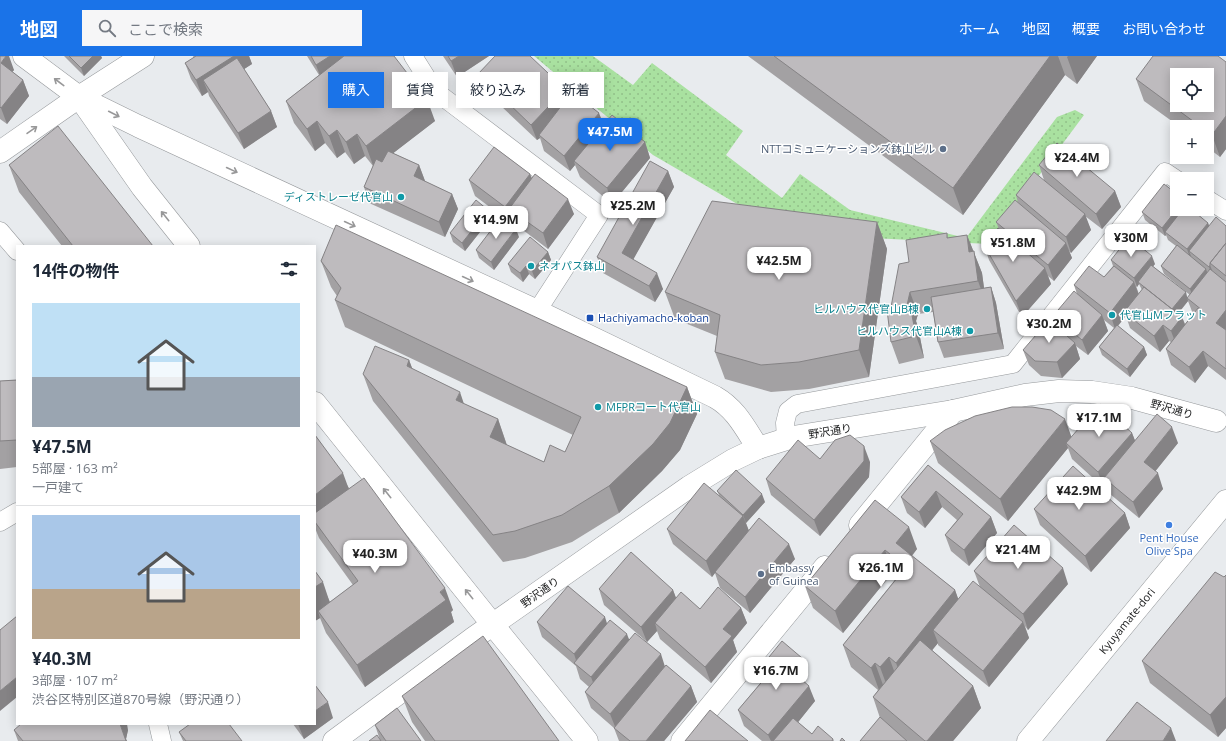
<!DOCTYPE html>
<html lang="ja">
<meta charset="utf-8">
<style>
body{margin:0;font-family:"Open Sans","Noto Sans JP",sans-serif;background:#f6f6f7;color:#1f2937;height:100vh;display:flex;flex-direction:column;font-size:15px;white-space:nowrap}
*{box-sizing:border-box;margin:0}
p{font-size:13px;color:#747a83}
.icon{flex:none;width:22px;height:22px;fill:none;stroke:currentColor;stroke-width:2;stroke-linecap:round;stroke-linejoin:round}
.map{position:relative;flex:1;overflow:hidden}
.drawer{position:absolute;left:16px;top:189px;width:300px;height:480px;display:flex;flex-direction:column;background:#fff;border-radius:0px;box-shadow:0 2px 10px #0003}
.drawer>*{flex:none}
.guide{position:absolute;left:328px;top:16px;width:380px;height:36px;display:flex;gap:8px}
.tools{position:absolute;left:1170px;top:12px;display:grid;gap:8px}
.tools a{display:grid;place-items:center;width:44px;height:44px;border-radius:0px;background:#fff;box-shadow:0 2px 10px #0003;font-size:20px}
.price{position:absolute;translate:-50% -34px;padding:0 9px;border-radius:8px;background:#fff;color:#222;font-size:13px;line-height:26px;filter:drop-shadow(0 1px 2px #0008)}
.price::after{content:'';position:absolute;left:50%;top:24px;width:12px;height:9px;margin-left:-6px;background:inherit;clip-path:polygon(0 0,100% 0,50% 100%)}
.price.on{background:#1a73e8;color:#fff}
ul{padding:0;list-style:none}
li{display:grid;align-content:center;gap:8px;height:212px;padding:0 16px}
li+li{border-top:1px solid #e0e1e3}
li span{display:grid;place-items:center;height:124px;border-radius:0px;color:#555}
li>.icon{margin-inline-start:auto}
span .icon{width:72px;height:72px;fill:#fffc;stroke-width:1}
li b{font-size:17px}
h2{display:flex;justify-content:space-between;align-items:center;height:48px;padding:0 16px;font-size:17px}
.pill{padding:0 14px;border-radius:0px;background:#fff;box-shadow:0 2px 10px #0003;font-size:14px;line-height:36px}
.pill.on{background:#1a73e8;color:#fff}
header{display:flex;align-items:center;gap:24px;box-sizing:border-box;height:56px;padding:0 20px;background:#1a73e8;color:#fff}
header strong{font-size:19px}
nav{display:flex;gap:22px;margin-inline-start:auto;font-size:14px}
.search{width:280px;height:36px;background:#f6f6f7;display:flex;align-items:center;gap:10px;box-sizing:border-box;padding:0 14px;border-radius:0px;color:#747a83;font-size:15px}
.map>svg:first-child{display:block}
.garden{fill:url(#garden-dots)}
.lines{fill:none;stroke-linecap:round;stroke-linejoin:round}
.service-casing{stroke:#96999c;stroke-width:19}
.minor-casing{stroke:#96999c;stroke-width:23}
.tertiary-casing{stroke:#96999c;stroke-width:23}
.primary-casing{stroke:#96999c;stroke-width:23}
.service{stroke:#fff;stroke-width:18}
.minor{stroke:#fff;stroke-width:22}
.tertiary{stroke:#fff;stroke-width:22}
.primary{stroke:#fff;stroke-width:22}
.wall{fill:#a3a1a3;fill-rule:evenodd}
.shaded-wall{fill:#858385}
.building{fill:#bebbbe;stroke:#858385;fill-rule:evenodd}
.oneway{stroke:#989899}
.service-dot{fill:#5c6f8a;stroke:#fff;stroke-width:1.5}
.culture-dot{fill:#0f9aa8;stroke:#fff;stroke-width:1.5}
.transit-dot{fill:#1a4fb4;stroke:#fff;stroke-width:1.5}
.shop-dot{fill:#3f7fe0;stroke:#fff;stroke-width:1.5}
.labels{text-anchor:middle;stroke-width:3;stroke-linejoin:round;paint-order:stroke}
.service-label{font-size:11px;fill:#4e5e75;stroke:#fff;text-anchor:end}
.culture-label{font-size:11px;fill:#0d838f;stroke:#fff;text-anchor:end}
.transit-label{font-size:11px;fill:#164399;stroke:#fff;text-anchor:start}
.street-label{font-size:11px;fill:#1a1b1c;stroke:#fff}
.shop-label{font-size:11px;fill:#366cbe;stroke:#fff}
</style>
<header>
<strong>地図</strong>
<div class="search"><svg class="icon" aria-label="search" viewBox="0 0 24 24"><circle cx="10" cy="10" r="6"/><path d="M15 15l6 6"/></svg>ここで検索</div>
<nav><a>ホーム</a><a>地図</a><a>概要</a><a>お問い合わせ</a></nav>
</header>
<div class="map">
<svg width="1226" height="685" viewBox="0 0 1226 685">
<defs>
<pattern id="garden-dots" width="8" height="8" patternUnits="userSpaceOnUse"><rect width="8" height="8" fill="#a9e1a0"/><path d="M2 2h.1M6 6h.1" fill="none" stroke="#91c089" stroke-width="1.8" stroke-linecap="round"/></pattern>
</defs>
<rect width="100%" height="100%" fill="#e8ebee"/>
<path class="garden" d="M534 0H593L633 29 652 7 743 75 726 99 782 142 800 118 850 154 966 182 1057 61 1075 54 1084 59 988 188 872 182 751 156 653 99Z"/>
<g class="lines">
<g class="service-casing">
<path id="service" d="M413 0 435 35 599 159 537 255
M1207 143 1226 155
M0 175 17 195
M786 383 785 367 788 355 797 348 1013 308 1165 116 1177 124
M0 466 17 456
M158 668 162 685"/>
</g>
<g class="minor-casing">
<path id="minor" d="M79 41 138 70 537 255 715 341C736 353 745 372 758 392
M0 96 79 41 143 0
M860 469 953 355
M493 569 587 685
M682 685 825 511"/>
</g>
<g class="tertiary-casing">
<path id="tertiary" d="M24 0 79 41 142 131 189 190
M315 347 493 569
M334 685 472 583 689 431 733 404 758 392 793 381 953 355 1025 339 1059 335 1092 336 1132 342 1216 365"/>
</g>
<g class="primary-casing">
<path id="primary" d="M1028 685 1226 445"/>
</g>
<use href="#service" class="service"/>
<use href="#minor" class="minor"/>
<use href="#tertiary" class="tertiary"/>
<use href="#primary" class="primary"/>
</g>
<path class="wall" d="M0 0 14 14 12 16 23 24 29 40 7 68 0 63Z
M64 0H101L102 2 84 20Z
M193 0H249L252 8 244 13 271 55 277 71 244 93 209 40 208 36 202 40 191 23 185 7 194 2Z
M307 0H394L435 65 393 97 419 109 425 125H424L452 138 458 153 445 181 369 147 364 131 373 110 365 100 354 108 345 96 337 102 325 87 315 95 294 67 286 45 319 19Z
M443 0H489L457 21Z
M748 0H1097L1077 28 1065 19 963 159Z
M1226 6V93L1220 101 1207 91V71H1180L1144 45 1136 23Z
M478 18 565 33 568 41 604 69 645 86 650 102 612 148 580 121 575 109 570 115 544 95 540 82 537 84 484 34Z
M9 109 153 190H62L19 136Z
M1039 109 1115 135 1121 151 1102 173 1085 160 1091 174 1071 197 1069 195 1072 202 1054 225 1048 220 1051 228 1022 261 989 204 984 189 999 173 996 166 1018 147 1016 139 1044 124Z
M668 115 674 131 633 203 663 233 655 246 603 217 597 201Z
M530 118 532 122 574 158 548 193 515 168 513 163 511 167 475 140 469 124Z
M1177 153 1208 167 1209 170H1226V324L1208 310 1195 327 1171 309 1166 293 1171 286 1169 285 1160 296 1130 272 1126 260 1118 270 1144 291 1147 299 1130 321 1102 299 1099 291 1114 272 1104 264 1108 275 1088 299 1076 290 1080 303 1062 322 1041 320 1029 309 1023 294 1058 272 1053 260 1077 238 1074 229 1104 221 1113 210 1111 204 1155 208 1153 210 1188 242 1190 239 1164 218 1161 210 1176 190 1168 184 1166 179 1165 180 1145 164 1142 156ZM1139 228 1142 234 1139 238 1136 230 1137 231ZM1188 245 1193 258 1185 268 1182 261 1178 258Z
M491 162 465 195 453 186 450 177Z
M877 166 887 193 869 321 809 333 771 336 725 323 715 296 717 280 675 263 665 236Z
M947 177 948 182 967 179 982 217 984 232 991 231 996 247 1004 293 944 302 938 286 933 256 918 258 916 265 918 271 924 302 899 308 891 286V251L909 206Z
M519 181 494 214 479 202 476 194Z
M548 196 551 204 535 223 529 218 523 226 511 216 508 208Z
M321 205 687 331 697 358 680 394 662 415 619 457 572 486 525 502 503 506 373 345 363 318 409 304 412 312 464 348 498 363 507 389 544 406 565 396 573 379 345 271 335 244 337 240 331 231Z
M17 324V411L0 413V325Z
M1132 377 1135 385 1178 387 1155 415 1163 433 1139 462 1110 438 1107 428 1104 432 1072 403 1068 392 1008 465 938 407 930 385 1072 381Z
M315 379 349 432 453 554 451 556 454 566 365 631 326 577 320 562 315 565V515L330 546 353 529 319 482 315 472Z
M820 403 870 406 869 421 820 480 771 439 766 423Z
M928 409 991 461 997 477 969 510 951 495 945 479 957 464 942 451 925 472 907 457 901 441Z
M717 435 765 446 746 467 749 475 795 503 750 557 720 532 715 517 712 521 673 488 667 473 719 439Z
M875 444 917 493 912 500 955 534 958 543 980 531 974 515 1068 528 1028 574 1025 570 1029 582 989 631 938 589V587L932 594 973 630 981 652 953 685H860L880 662 873 641 878 634 851 611 843 589 898 520 893 516 843 577 813 552 805 530Z
M1034 453 1125 457 1130 472 1091 516 1040 469Z
M1226 519V672L1218 681 1150 627 1142 605Z
M599 533 673 534 676 542 700 553 741 552 747 567 733 584 737 596 711 627 660 583 657 575 647 586 604 549Z
M537 566 607 568 629 583 691 630 697 646 664 685H619L614 672 591 652 585 636 589 631 580 623 576 610 542 581Z
M769 601 808 618 803 624 815 645 798 666 812 678 833 683 834 685H762L744 670 738 654 773 612Z
M402 640 559 685H425L412 666Z
M333 662 304 683 293 668H315Z
M375 669 421 685H369L380 684Z
M14 674H128L126 683 127 685H18Z
M179 676 242 685H183Z"/>
<path class="shaded-wall" d="M6 0H9L14 14 7 22 1 7Z
M93 0H101L102 2 84 20 81 12Z
M234 0H249L252 8 210 35 203 24 208 36 202 40 196 24Z
M330 0H360L322 25 316 9Z
M459 0H489L457 21 451 5Z
M1050 0H1058L1065 19 963 159 953 132Z
M1068 0H1097L1077 28 1067 1Z
M23 24 29 40 7 68 1 52Z
M565 33 571 49 539 79 540 82 537 84 531 69Z
M427 43 435 65 374 112 366 90Z
M271 55 277 71 244 93 238 77Z
M599 57 605 72 574 105 575 109 570 115 564 100Z
M1226 60V93L1220 101 1212 79Z
M317 65 325 87 315 95 307 73Z
M337 74 345 96 337 102 329 80Z
M357 78 365 100 354 108 346 86Z
M645 86 650 102 612 148 607 132Z
M419 109 425 125 419 136 414 120Z
M668 115 674 131 628 213 622 197Z
M530 118 536 134 509 153 513 163 511 167 505 151Z
M1115 135 1121 151 1102 173 1096 158Z
M452 138 458 153 445 181 439 166Z
M568 143 574 158 548 193 543 177Z
M1177 153H1187L1165 176 1166 179 1165 180 1162 172Z
M488 154 491 162 465 195 462 187Z
M1085 158 1091 174 1071 197 1066 181Z
M877 166 887 193 869 321 859 294Z
M1208 167 1211 175 1189 195 1191 200 1190 202 1187 193Z
M516 173 519 181 494 214 491 206Z
M967 179 982 217 986 247 978 225 969 196Z
M1066 187 1072 202 1054 225 1048 209Z
M548 196 551 204 535 223 532 215Z
M1152 200 1155 208 1140 227 1138 226 1139 228 1137 231 1134 222Z
M1210 209 1213 217 1212 219 1209 211Z
M526 210 529 218 523 226 520 217Z
M1045 212 1051 228 1022 261 1016 245Z
M1206 213 1209 221 1193 241 1190 233Z
M657 217 663 233 655 246 649 230Z
M1134 226 1140 242 1124 256 1126 260 1115 273 1110 257Z
M991 231 996 247 1004 293 998 277Z
M910 236 918 258 916 265 918 271 924 302 916 280 907 249Z
M1186 236 1188 245 1175 261 1172 253Z
M1226 254V277L1216 267Z
M1102 259 1108 275 1088 299 1082 284Z
M1182 261 1188 277 1177 291 1171 275Z
M1163 269 1169 285 1160 296 1154 280Z
M1075 287 1080 303 1062 322 1057 306Z
M1144 291 1147 299 1130 321 1127 313Z
M1203 295 1208 310 1195 327 1189 311Z
M409 304 419 331 407 310Z
M687 331 697 358 680 394 662 415 619 457 609 430Z
M460 336 469 363 456 344Z
M498 363 507 390 490 381Z
M1065 363 1073 385 1066 387 1068 392 1008 465 1000 443Z
M1172 371 1178 387 1150 422 1144 406Z
M1132 377 1138 392 1104 422 1107 428 1104 432 1098 416Z
M864 390 870 406 869 421 820 480 814 464Z
M343 417 351 439 315 466V439Z
M1158 417 1163 433 1139 462 1133 446Z
M936 435 942 451 925 472 919 456Z
M762 438 765 446 746 467 743 459Z
M1125 457 1130 472 1091 516 1085 500Z
M743 460 749 475 715 516V517L712 521 706 505Z
M991 461 997 477 969 510 964 494Z
M909 471 917 493 904 509 896 487Z
M789 488 795 503 750 557 745 541Z
M885 494 893 516 843 577 835 555Z
M1063 512 1068 528 1028 574 1023 558Z
M323 526 332 553 318 555 320 562 315 565V531Z
M445 532 453 554 451 556 454 566 365 631 357 609Z
M673 534 679 550 655 567 657 575 647 586 641 571Z
M955 534 963 556 933 574 938 587 904 629 896 607Z
M741 552 747 567 733 584 737 596 711 627 705 611 723 573Z
M605 561 610 577 578 610 574 598Z
M1023 566 1029 582 989 631 983 615Z
M627 578 633 594 597 637 591 621Z
M661 598 666 614 616 673 610 658Z
M889 601 897 623 888 633 880 611Z
M802 602 808 618 798 630 792 615Z
M875 607 883 629 879 634 871 612Z
M17 621V641L0 655V635Z
M691 630 697 646 664 685H646Z
M809 630 815 645 783 685H771L768 679Z
M973 630 981 652 953 685H927Z
M1226 641V672L1218 681 1210 659Z
M328 646 333 662 304 683 298 668H315V655Z
M120 668H127L128 674 126 683 127 685H126Z
M1171 672 1176 685H1163Z"/>
<path class="building" d="M0 0H6L1 7 23 24 1 52 0 51Z
M69 0H93L81 12Z
M196 0H234L196 24 185 7Z
M311 0H330L316 9Z
M344 0H394L427 43 366 90 357 78 346 86 337 74 329 80 317 65 307 73 286 45Z
M448 0H459L451 5Z
M495 0H530L565 33 531 69 478 18Z
M774 0H1050L953 132Z
M1153 0H1218L1226 6V60L1212 79 1207 75V71H1201L1136 23ZM1177 19H1207V49H1177Z
M237 2 271 55 238 77 203 24Z
M572 36 599 57 564 100 539 79Z
M612 59 645 86 607 132 574 105Z
M58 70 153 190H73L9 109Z
M1057 87 1115 135 1096 158 1039 109Z
M494 91 530 118 505 151 469 124Z
M388 95 419 109 414 120 452 138 439 166 364 131 376 103 382 106Z
M650 105 668 115 622 197 657 217 649 230 597 201Z
M1034 116 1085 158 1066 181 1016 139Z
M535 118 568 143 543 177 509 153Z
M1164 128 1177 138V153L1162 172 1142 156Z
M476 144 488 154 462 187 450 177Z
M1015 144 1066 187 1048 209 996 166Z
M712 145 877 166 859 294 799 306 761 309 715 296 720 259 665 236Z
M1183 153H1191L1208 167 1187 193 1165 176Z
M501 161 516 173 491 206 476 194Z
M1216 161 1226 170V187L1210 207V209L1209 211 1189 195Z
M336 169 687 331 670 367 653 388 609 430 562 459 515 475 493 479 363 318 375 290 409 304 407 310 460 336 456 344 498 363 490 381 544 406 550 389 565 396 581 361 335 244 341 232 321 205Z
M998 172 1045 212 1016 245 984 189Z
M947 177V182L967 179 969 196 974 195 978 225 910 236 907 249H910L916 280 891 286 887 254 891 251 899 208 909 206 906 184Z
M530 181 548 196 532 215 526 210 520 217 508 208Z
M1129 181 1152 200 1134 222 1111 204Z
M1226 187V220L1210 207Z
M1177 189 1206 213 1190 233 1161 210Z
M1151 209 1186 236 1172 253 1138 226Z
M1089 210 1104 221 1114 210 1134 226 1110 257 1074 229Z
M1210 213 1226 226V254L1216 267 1226 274V313L1203 295 1189 311 1166 293 1198 252 1202 254 1187 242Z
M991 231 998 277 938 286 931 241Z
M1144 231 1182 261 1171 275 1163 269 1154 280 1124 256Z
M1074 235 1102 259 1082 284 1053 260Z
M1049 264 1075 287 1057 306 1035 305 1023 294Z
M1117 269 1144 291 1127 313 1099 291Z
M17 324V384L0 385V325Z
M1100 348 1132 377 1098 416 1066 387Z
M1012 351H1032L1051 354 1065 363 1000 443 930 385 945 374 975 360Z
M1157 358 1172 371 1144 406 1158 417 1133 446 1104 422Z
M315 379 343 417 315 439Z
M850 379 864 390V405L814 464 766 423 798 384 820 403 835 384Z
M928 409 991 461 964 494 945 479 963 458 936 435 919 456 901 441Z
M1073 410 1125 457 1085 500 1034 453Z
M736 414 762 438 743 459 717 435Z
M364 422 445 532 440 536 446 544 357 609 318 555 358 525 315 466V457Z
M704 427 743 460 706 505 667 473Z
M875 444 909 471 896 487 955 534 896 607 889 601 880 611 875 607 871 612 843 589 906 511 885 494 835 555 805 530Z
M759 462 789 488 745 541 715 516Z
M1014 469 1063 512 1023 558 974 515Z
M631 496 673 534 641 571 599 533Z
M315 515 323 526 315 531Z
M1215 516 1224 521 1226 519V641L1210 659 1142 605Z
M973 525 1023 566 983 615 933 574Z
M568 530 605 561 574 598 537 566Z
M718 531 741 552 723 573 732 580 705 611 655 567 681 536 700 553Z
M17 560V621L0 635V574Z
M610 564 627 578 591 621 574 607Z
M635 577 661 598 610 658 585 636Z
M483 580 559 685H435L402 640Z
M920 584 973 630 927 685H925L873 641Z
M782 585 802 602 792 615 809 630 768 679 738 654 777 608 769 601Z
M666 609 691 630 646 685H630L614 672Z
M315 629 328 646 315 655Z
M1137 646 1171 672 1163 685H1106Z
M397 652 421 685H386L375 669Z
M710 654 748 685H685Z
M880 661 907 685H860Z
M793 662 812 678 818 670 833 683 832 685H773Z
M21 668H120L126 685H23L14 674Z
M190 668H229L242 685H186L179 676Z
M377 679 381 685H369Z
M842 682 845 685H840Z"/>
<defs><path id="oneway-shaft" d="M-6 0H5M1.5-3L5.5 0L1.5 3" fill="none" stroke-width="1.6" stroke-linecap="round" stroke-linejoin="round"/></defs>
<g class="oneway">
<use href="#oneway-shaft" transform="translate(59 26) rotate(-143)"/>
<use href="#oneway-shaft" transform="translate(114 58) rotate(27)"/>
<use href="#oneway-shaft" transform="translate(32 74) rotate(-35)"/>
<use href="#oneway-shaft" transform="translate(232 114) rotate(25)"/>
<use href="#oneway-shaft" transform="translate(165 160) rotate(-129)"/>
<use href="#oneway-shaft" transform="translate(350 168) rotate(25)"/>
<use href="#oneway-shaft" transform="translate(468 223) rotate(25)"/>
<use href="#oneway-shaft" transform="translate(387 437) rotate(-129)"/>
<use href="#oneway-shaft" transform="translate(469 538) rotate(-129)"/>
</g>
<g class="service-dot">
<circle cx="943" cy="93" r="4"/>
<circle cx="761" cy="518" r="4"/>
</g>
<g class="culture-dot">
<circle cx="401" cy="141" r="4"/>
<circle cx="531" cy="210" r="4"/>
<circle cx="927" cy="253" r="4"/>
<circle cx="1112" cy="259" r="4"/>
<circle cx="970" cy="275" r="4"/>
<circle cx="598" cy="351" r="4"/>
</g>
<rect class="transit-dot" x="586" y="258" width="8" height="8" rx="2"/>
<circle class="shop-dot" cx="1169" cy="469" r="4"/>
<g class="labels">
<g class="service-label">
<text x="935" y="97">NTTコミュニケーションズ鉢山ビル</text>
<text x="769" y="516" text-anchor="start">Embassy<tspan x="769" dy="13">of Guinea</tspan></text>
</g>
<g class="culture-label">
<text x="393" y="145">ディストレーゼ代官山</text>
<text x="539" y="214" text-anchor="start">ネオパス鉢山</text>
<text x="919" y="257">ヒルハウス代官山B棟</text>
<text x="1120" y="263" text-anchor="start">代官山Mフラット</text>
<text x="962" y="279">ヒルハウス代官山A棟</text>
<text x="606" y="355" text-anchor="start">MFPRコート代官山</text>
</g>
<g class="transit-label">
<text x="598" y="266">Hachiyamacho-koban</text>
</g>
<g class="street-label">
<text transform="translate(1172 353) rotate(16)" y="4">野沢通り</text>
<text transform="translate(830 375) rotate(-9)" y="4">野沢通り</text>
<text transform="translate(540 536) rotate(-35)" y="4">野沢通り</text>
<text transform="translate(1127 565) rotate(-51)" y="4">Kyuyamate-dori</text>
</g>
<g class="shop-label">
<text x="1169" y="486">Pent House<tspan x="1169" dy="13">Olive Spa</tspan></text>
</g>
</g>
</svg>
<div class="tools">
<a><svg class="icon" aria-label="locate" viewBox="0 0 24 24"><circle cx="12" cy="12" r="6"/><path d="M12 2v4M12 18v4M2 12h4M18 12h4"/></svg></a>
<a>+</a>
<a>−</a>
</div>
<b class="price on" style="left:610px;top:96px">¥47.5M</b>
<b class="price" style="left:1077px;top:122px">¥24.4M</b>
<b class="price" style="left:633px;top:170px">¥25.2M</b>
<b class="price" style="left:496px;top:184px">¥14.9M</b>
<b class="price" style="left:1131px;top:202px">¥30M</b>
<b class="price" style="left:1013px;top:207px">¥51.8M</b>
<b class="price" style="left:779px;top:225px">¥42.5M</b>
<b class="price" style="left:1049px;top:288px">¥30.2M</b>
<b class="price" style="left:1099px;top:382px">¥17.1M</b>
<b class="price" style="left:1079px;top:455px">¥42.9M</b>
<b class="price" style="left:1018px;top:514px">¥21.4M</b>
<b class="price" style="left:375px;top:518px">¥40.3M</b>
<b class="price" style="left:881px;top:532px">¥26.1M</b>
<b class="price" style="left:776px;top:635px">¥16.7M</b>
<div class="guide">
<a class="pill on">購入</a>
<a class="pill">賃貸</a>
<a class="pill">絞り込み</a>
<a class="pill">新着</a>
</div>
<section class="drawer">
<h2>14件の物件<svg class="icon" aria-label="filters" viewBox="0 0 24 24"><path d="M4 7h16M4 17h16"/><circle cx="9" cy="7" r="2"/><circle cx="15" cy="17" r="2"/></svg></h2>
<ul>
<li><span style="background:linear-gradient(#bfe0f5 60%,#9aa5b1 0)"><svg class="icon" aria-label="home" viewBox="0 0 24 24"><path d="M3 11l9-7 9 7M6 9v11h12V9"/></svg></span><div><b>¥47.5M</b><p>5部屋 · 163 m²</p><p>一戸建て</p></div></li>
<li><span style="background:linear-gradient(#a9c7e8 60%,#b9a48a 0)"><svg class="icon" aria-label="home" viewBox="0 0 24 24"><path d="M3 11l9-7 9 7M6 9v11h12V9"/></svg></span><div><b>¥40.3M</b><p>3部屋 · 107 m²</p><p>渋谷区特別区道870号線（野沢通り）</p></div></li>
</ul>
</section>
</div>
